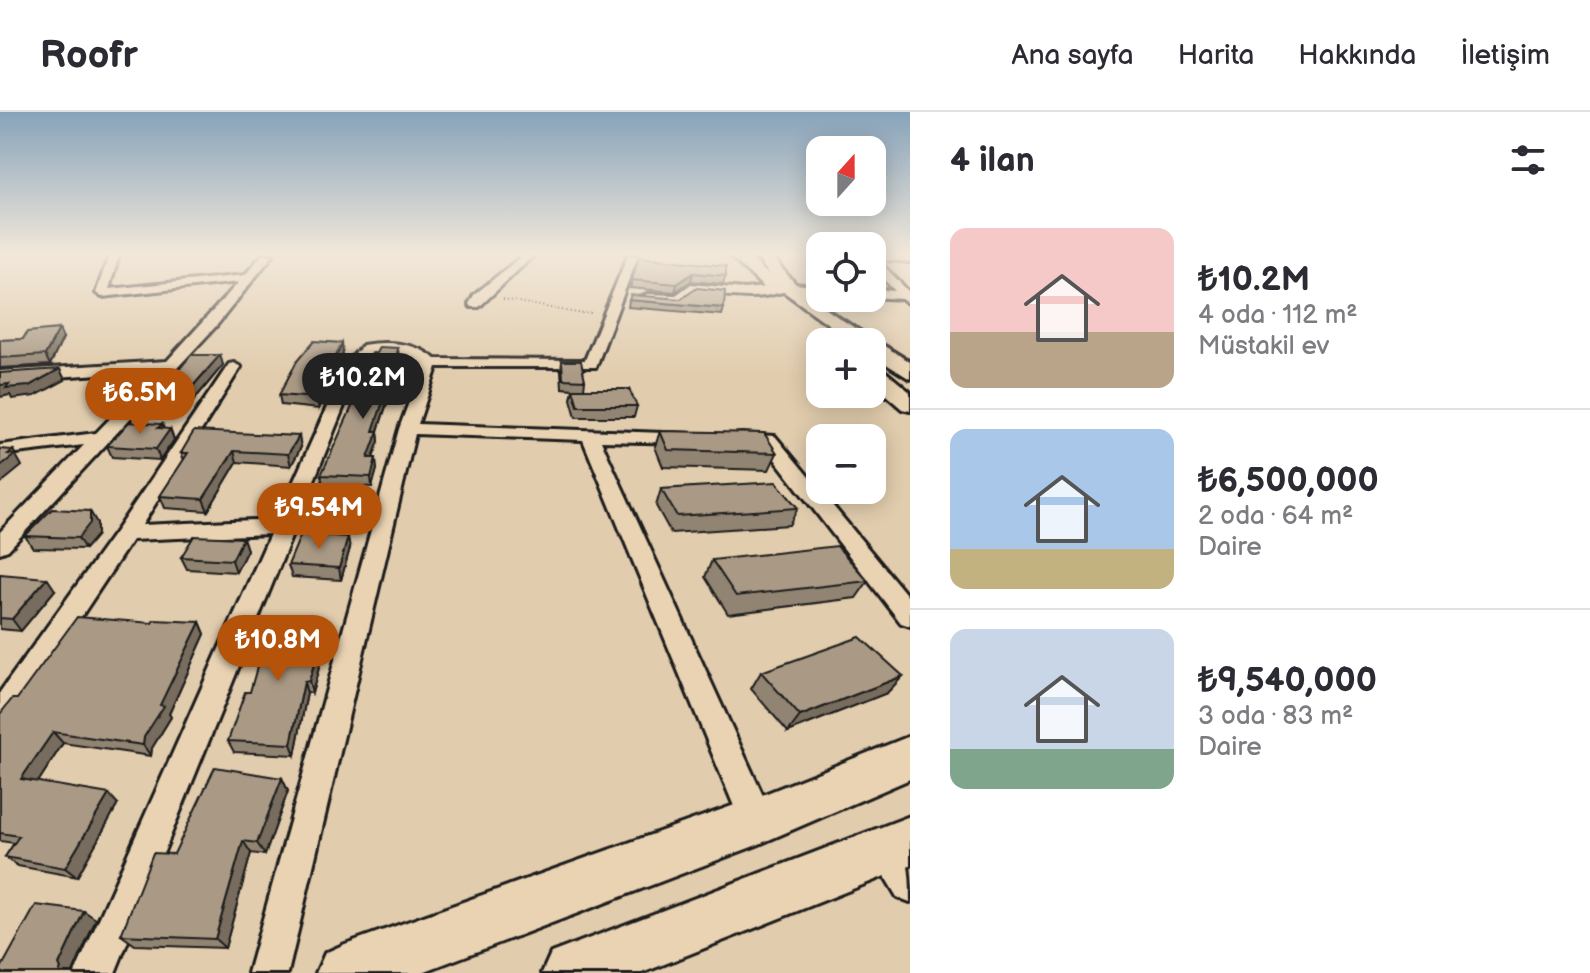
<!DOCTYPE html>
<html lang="tr">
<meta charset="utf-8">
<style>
body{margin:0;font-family:"Balsamiq Sans",sans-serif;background:#f7f7f7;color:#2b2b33;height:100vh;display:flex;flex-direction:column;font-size:30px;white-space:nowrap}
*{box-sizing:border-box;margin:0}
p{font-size:26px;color:#7c7c81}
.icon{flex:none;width:44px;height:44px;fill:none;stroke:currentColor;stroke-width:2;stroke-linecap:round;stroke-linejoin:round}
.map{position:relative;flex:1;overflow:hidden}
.panel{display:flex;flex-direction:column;background:#fff;width:680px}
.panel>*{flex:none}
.needle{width:52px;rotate:21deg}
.buttons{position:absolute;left:806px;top:24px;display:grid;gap:16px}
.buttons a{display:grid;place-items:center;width:80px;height:80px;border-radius:16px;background:#fff;box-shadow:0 4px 20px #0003;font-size:40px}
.price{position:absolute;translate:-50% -68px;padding:0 18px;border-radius:28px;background:#b45309;color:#fff;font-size:26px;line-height:52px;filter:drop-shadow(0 2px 4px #0008)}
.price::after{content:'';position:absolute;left:50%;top:48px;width:24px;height:18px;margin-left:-12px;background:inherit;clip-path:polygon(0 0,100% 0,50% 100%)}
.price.on{background:#222;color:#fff}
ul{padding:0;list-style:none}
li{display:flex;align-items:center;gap:24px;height:200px;padding:0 40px}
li+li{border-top:2px solid #e1e1e2}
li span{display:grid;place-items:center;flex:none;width:224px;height:160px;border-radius:16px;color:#555}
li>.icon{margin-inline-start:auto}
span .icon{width:96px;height:96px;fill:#fffc;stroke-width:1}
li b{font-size:34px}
h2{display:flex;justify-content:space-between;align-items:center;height:96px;padding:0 40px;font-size:34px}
header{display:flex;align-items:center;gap:48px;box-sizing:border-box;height:112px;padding:0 40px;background:#fff;border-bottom:2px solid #e1e1e2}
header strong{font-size:38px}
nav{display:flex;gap:44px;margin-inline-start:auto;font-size:28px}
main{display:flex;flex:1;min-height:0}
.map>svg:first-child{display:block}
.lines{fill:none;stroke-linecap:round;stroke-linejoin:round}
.street-casing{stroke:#1c1c1c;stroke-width:6}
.secondary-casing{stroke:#1c1c1c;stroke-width:6}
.path{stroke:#1c1c1c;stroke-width:2;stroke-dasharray:1 3;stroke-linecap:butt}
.street{fill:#e9d3b3;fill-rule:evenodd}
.secondary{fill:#e9d3b3;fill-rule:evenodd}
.wall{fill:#928472;stroke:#1c1c1c;stroke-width:2}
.shaded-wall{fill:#776c5d;stroke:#1c1c1c;stroke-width:2}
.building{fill:#aa9a85;stroke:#1c1c1c;stroke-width:2}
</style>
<header>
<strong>Roofr</strong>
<nav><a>Ana sayfa</a><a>Harita</a><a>Hakkında</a><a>İletişim</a></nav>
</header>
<main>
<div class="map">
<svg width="910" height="861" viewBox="0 0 910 861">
<rect width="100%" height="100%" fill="#e1ccad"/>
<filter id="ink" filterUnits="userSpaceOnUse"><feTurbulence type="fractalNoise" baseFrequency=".0125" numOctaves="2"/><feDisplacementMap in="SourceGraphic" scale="16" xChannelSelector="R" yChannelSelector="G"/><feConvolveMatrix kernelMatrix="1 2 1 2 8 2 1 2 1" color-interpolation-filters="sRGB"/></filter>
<g filter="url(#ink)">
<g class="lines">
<g class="street-casing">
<path id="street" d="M109 143H119L109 177 245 163 262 143H273L217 213 8 438 0 441V420L84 333 0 343V333L96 321 157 258 0 269V259L167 249 239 170 102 185 96 181Z
M523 143H534L479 195H471L469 192 474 183Z
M628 143H638L596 255H437L418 312 692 322 695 326 692 330 686 331 601 329 769 697 774 709 769 721 757 726 745 721 583 328 415 322 288 861H248L399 317 423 252 407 242 372 240 361 252 115 861H75L270 422 132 428 10 612 0 616V580L118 416 229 252 234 251 241 255 142 413 277 407 347 250 363 233C386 229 417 230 435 247L585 248Z
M872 143 910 144V150L877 147 910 181V192L902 187 872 185V177L895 179 872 155Z
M691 172 744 177 777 174 783 178C763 191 717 182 694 180L679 191 647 190 641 186 647 182 676 183Z
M792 172 820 174V182L788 178V174Z
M741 322 775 324 910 487V514L901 511 764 333 735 331 732 327 735 323Z
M886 721C910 733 910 762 910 790L897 785 869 738 874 726Z"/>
</g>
<g class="secondary-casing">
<path id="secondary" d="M729 143H746L769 163 760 149 761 143H777L776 149C808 194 865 220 910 250V267L872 243V230H853L784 180 771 182Z
M872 253 880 255 910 280V299L902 297 872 271Z
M910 624V667L757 733 420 861H316L325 841 345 832 757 685Z
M910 704V754L642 861H542L551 841Z"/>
</g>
<path class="path" d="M503 187 577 201H593"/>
<use href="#street" class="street"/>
<use href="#secondary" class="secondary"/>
</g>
<path class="wall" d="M639 145 726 164 723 172 691 169 675 180 630 176Z
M629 188 724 196 722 203 628 195Z
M63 226 50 253 0 256V228Z
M342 231 343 241 319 297 281 293 279 283Z
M220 243 223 253 190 293 159 292 155 281Z
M399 245 395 267 378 319 379 329 373 346 377 357 372 375 323 373 321 363Z
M562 249 585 268 584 277 637 294 634 305H576L571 287 573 277 562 276 561 258Z
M162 312 164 317H170L174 328 160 348 112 345 107 334Z
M660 319 777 341 769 358 663 355 655 335Z
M301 335 291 354 237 350 208 399 165 396 160 384 184 348 181 341Z
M661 377 798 396 789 413 671 421 656 394Z
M97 411V423L85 437 33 436 25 424Z
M243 426 247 438 236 460 187 457 181 445Z
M350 436 341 468 292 465 288 453Z
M712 448 868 469 856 486 728 502 705 465Z
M0 462 55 478 21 519 0 517Z
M200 510 205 522 169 602 171 605 152 636 151 644 63 631 38 670 118 692 77 765 18 754 5 745 14 731 0 729V602L17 587 152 511Z
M326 511 328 523 312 581H307L295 643 234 640 228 629 250 580Z
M761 560 903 564 887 581 788 620 751 577Z
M282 666 288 679 265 743 251 741 225 836 135 833 121 823 174 742Z"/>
<path class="shaded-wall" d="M693 161 691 169 675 180 677 172Z
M59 217 63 226 50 253 45 243Z
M342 231 343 241 319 297 317 286Z
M398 236 399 245 395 267 376 324 378 319 379 329 369 356 368 346 373 319Z
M220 243 223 253 190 293 186 282Z
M60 257 65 268 35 284 12 287 10 283 0 285V273Z
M162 312 166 322 170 317 174 328 160 348 156 337 158 316Z
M299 324 301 335 291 354 288 342Z
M13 338 22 354 0 372V354L8 342Z
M234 339 237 350 208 399 203 387Z
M376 346 377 357 372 375 371 365Z
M90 399 97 411V423L85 437 78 426Z
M348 425 350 436 341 468 339 456Z
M243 426 247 438 236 460 232 448Z
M47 466 55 478 21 519 12 507Z
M200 510 205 522 169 602 171 605 152 636 151 644 143 633 144 625Z
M326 511 328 523 312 581 309 569Z
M903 564 887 581 788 620 800 604Z
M304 570 307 581 295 643 291 632Z
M53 620 63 631 33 678 21 667Z
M282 666 288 679 265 743 257 731Z
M109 682 118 692 77 765 65 756Z
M243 729 251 741 225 836 215 827Z
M84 799 96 807 73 861H59V853Z"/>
<path class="building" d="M639 145 726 154V164L693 161 677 172 632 168Z
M697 176 725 179 724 196 629 188 631 183 681 187Z
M59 217 45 243 0 246V228L23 227 27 220Z
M314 229 342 231 317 286 279 283 297 249Z
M379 235 398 236 394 257 373 319H378L368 346H376L371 365 321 363Z
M191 243H220L186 282 155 281 177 260Z
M562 249H581L585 268 563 267Z
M60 257 29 274 6 276 9 272 0 273V261Z
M573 277H629L637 294H578Z
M129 310 162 312 158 316 170 317 156 337 107 334Z
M194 319 299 324 288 342 234 339 203 387 160 384 188 341H181Z
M660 319 764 321 777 341 668 338Z
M0 337 13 338 8 342 15 343 0 354Z
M776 370 798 396 677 404 661 377Z
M52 397 90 399V411L78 426 25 424Z
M301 422 348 425 339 456 288 453Z
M194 424 243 426 232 448 181 445Z
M837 434 868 469 736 484 712 448Z
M0 462 47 466 12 507 0 506Z
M77 505 152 511 154 508 200 510 160 593 164 594 144 625 143 633 53 620 21 667 109 682 65 756 5 745 19 724 0 721V602L12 587H17Z
M270 509 326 511 309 569 304 570 291 632 228 629 245 580H250Z
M860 525 903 564 800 604 761 560Z
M215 655 282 666 257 731 243 729 215 827 121 823 153 741 174 742Z
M36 793 84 799 59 853 61 857 59 861H0V858Z"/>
</g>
<linearGradient id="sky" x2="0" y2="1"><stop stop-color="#87a3ba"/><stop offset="0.54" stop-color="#f2e8da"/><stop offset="1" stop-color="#f2e8da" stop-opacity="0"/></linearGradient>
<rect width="910" height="263" fill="url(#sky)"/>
</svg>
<div class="buttons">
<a><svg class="needle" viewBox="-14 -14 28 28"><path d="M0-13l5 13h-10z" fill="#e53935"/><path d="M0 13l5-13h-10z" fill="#7c7c81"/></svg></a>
<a><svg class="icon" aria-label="locate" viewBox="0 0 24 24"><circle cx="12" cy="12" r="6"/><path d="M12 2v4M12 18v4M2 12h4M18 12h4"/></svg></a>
<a>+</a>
<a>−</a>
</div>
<b class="price on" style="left:363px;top:309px">₺10.2M</b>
<b class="price" style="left:140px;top:324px">₺6.5M</b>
<b class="price" style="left:319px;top:439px">₺9.54M</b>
<b class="price" style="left:278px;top:571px">₺10.8M</b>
</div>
<section class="panel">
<h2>4 ilan<svg class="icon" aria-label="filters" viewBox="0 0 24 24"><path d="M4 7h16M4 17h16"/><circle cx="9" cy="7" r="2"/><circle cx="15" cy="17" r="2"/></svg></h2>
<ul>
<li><span style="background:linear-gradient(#f6c9c9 65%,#b9a48a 0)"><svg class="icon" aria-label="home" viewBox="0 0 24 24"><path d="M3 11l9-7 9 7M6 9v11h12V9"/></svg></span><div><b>₺10.2M</b><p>4 oda · 112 m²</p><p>Müstakil ev</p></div></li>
<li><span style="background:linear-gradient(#a9c7e8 75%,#c2b280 0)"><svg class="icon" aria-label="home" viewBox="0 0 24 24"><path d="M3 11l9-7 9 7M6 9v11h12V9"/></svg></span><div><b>₺6,500,000</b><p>2 oda · 64 m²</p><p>Daire</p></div></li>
<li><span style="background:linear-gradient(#c9d6e8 75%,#7fa58c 0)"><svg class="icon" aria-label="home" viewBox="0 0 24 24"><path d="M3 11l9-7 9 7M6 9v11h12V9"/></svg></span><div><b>₺9,540,000</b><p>3 oda · 83 m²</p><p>Daire</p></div></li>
</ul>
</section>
</main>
